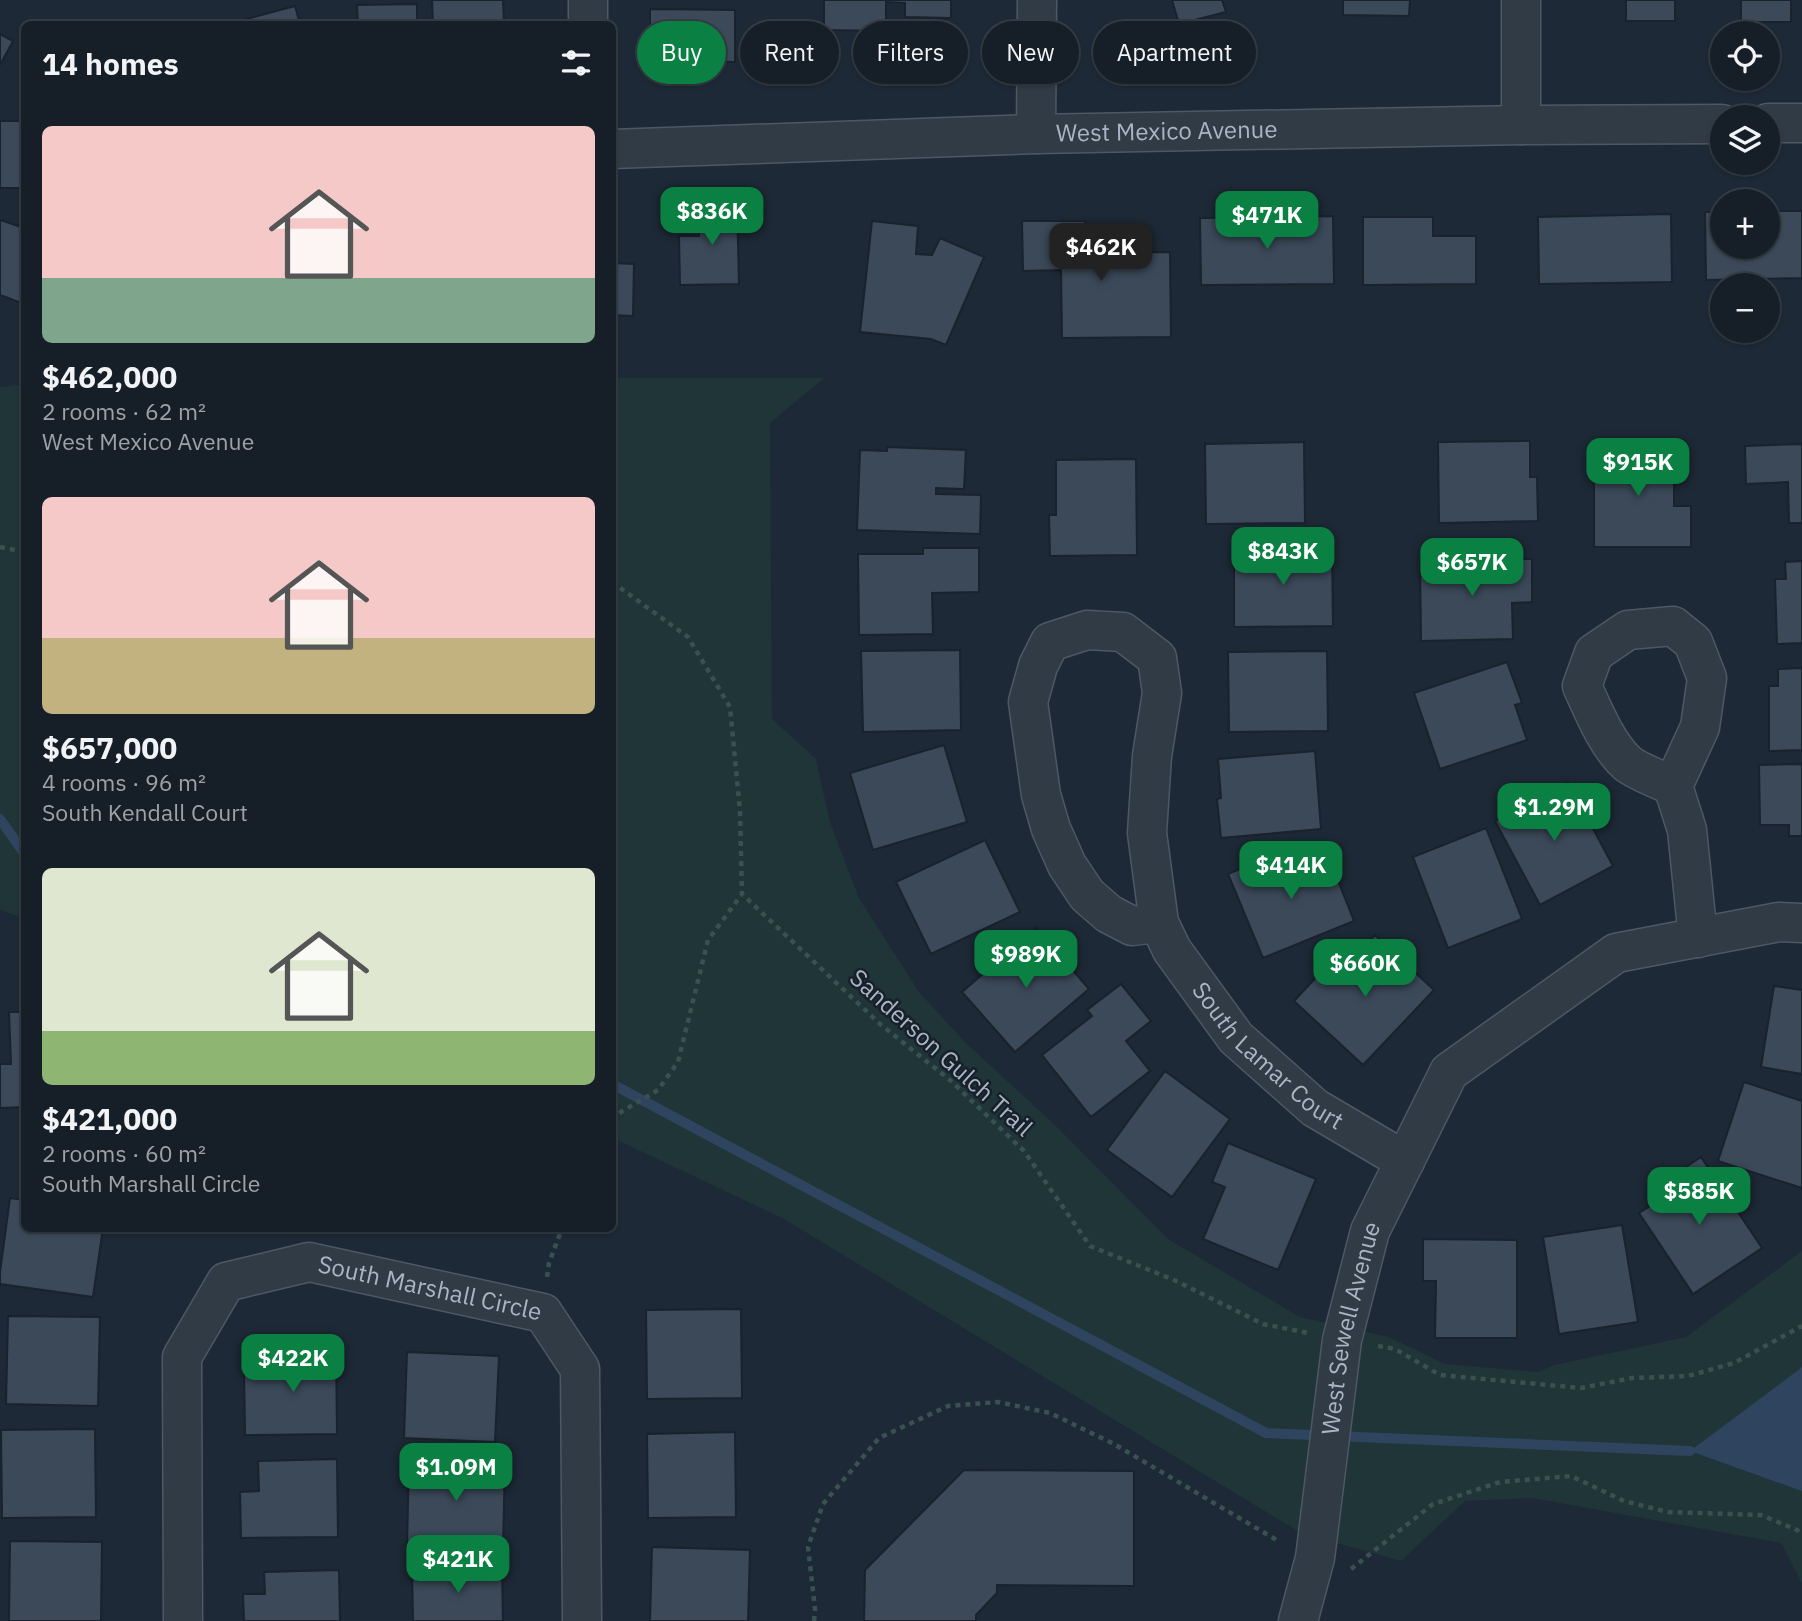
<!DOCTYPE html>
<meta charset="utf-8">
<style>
body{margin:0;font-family:"IBM Plex Sans",sans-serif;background:#232c34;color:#f1f3f6;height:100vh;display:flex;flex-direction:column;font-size:26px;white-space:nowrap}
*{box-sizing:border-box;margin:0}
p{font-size:23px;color:#9ea2a8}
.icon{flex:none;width:38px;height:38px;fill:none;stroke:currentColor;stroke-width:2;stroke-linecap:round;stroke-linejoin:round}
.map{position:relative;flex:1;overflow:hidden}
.panel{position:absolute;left:21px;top:21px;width:595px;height:1211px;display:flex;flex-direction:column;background:#161f28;border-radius:10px;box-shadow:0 2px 5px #0004,0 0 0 2px #353d45}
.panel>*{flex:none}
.top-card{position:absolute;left:637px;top:21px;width:665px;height:63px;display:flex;gap:14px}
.buttons{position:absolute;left:1710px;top:21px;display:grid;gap:14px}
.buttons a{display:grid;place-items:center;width:70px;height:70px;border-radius:50%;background:#161f28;box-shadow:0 2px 5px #0004,0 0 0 2px #353d45;font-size:35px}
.price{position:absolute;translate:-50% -60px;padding:0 16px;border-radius:14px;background:#0b8043;color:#fff;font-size:23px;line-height:46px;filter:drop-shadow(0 2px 4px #0008)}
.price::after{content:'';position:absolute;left:50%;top:42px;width:21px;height:16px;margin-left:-10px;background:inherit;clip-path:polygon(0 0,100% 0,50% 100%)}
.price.active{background:#222;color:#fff}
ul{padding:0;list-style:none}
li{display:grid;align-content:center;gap:14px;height:371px;padding:0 21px}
li span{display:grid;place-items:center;height:217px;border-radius:10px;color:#555}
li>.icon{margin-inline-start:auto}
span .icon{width:126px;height:126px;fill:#fffc;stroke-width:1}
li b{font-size:30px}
h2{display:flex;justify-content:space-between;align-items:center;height:84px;padding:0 21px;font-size:30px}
.tag{padding:0 24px;border-radius:32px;background:#161f28;box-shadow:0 2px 5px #0004,0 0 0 2px #353d45;font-size:24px;line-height:63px}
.tag.active{background:#0b8043;color:#fff}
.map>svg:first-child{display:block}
.green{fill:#1f3537}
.water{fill:#2f455f}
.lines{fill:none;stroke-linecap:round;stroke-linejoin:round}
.stream{stroke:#2f455f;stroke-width:10}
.building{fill:#3b4959;stroke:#19222d;stroke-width:2}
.minor-casing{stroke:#4e5865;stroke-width:41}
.path{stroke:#3a5152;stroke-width:4.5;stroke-dasharray:5 5;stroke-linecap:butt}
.minor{stroke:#313b46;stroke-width:38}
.labels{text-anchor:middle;stroke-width:5;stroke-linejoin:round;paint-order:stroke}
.street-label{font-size:24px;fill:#aab5c4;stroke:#17202b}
</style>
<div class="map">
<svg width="1802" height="1621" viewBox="0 0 1802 1621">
<rect width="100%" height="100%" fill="#1d2936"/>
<path class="green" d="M613 378H824L770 423 772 719 816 759 830 822 859 898 919 992 965 1042 1055 1125 1168 1239 1300 1317 1389 1337 1445 1364 1538 1372 1554 1365 1686 1337 1802 1251V1583L1781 1543 1532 1498 1465 1501 1401 1561 1301 1533 784 1219 613 1138Z
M24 384V918L0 910V387Z"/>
<path class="water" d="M1802 1367V1491L1690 1451 1801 1368Z"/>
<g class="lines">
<path class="stream" d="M0 819 24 853
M612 1084 1266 1433 1690 1451"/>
</g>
<path class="building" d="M432 0H503L504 24H433Z
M824 0H951V18L905 17V3L886 2V31L824 30Z
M1172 0H1222L1226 12 1179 24Z
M1343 0H1410L1409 16 1343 15Z
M1626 0H1675V21H1626Z
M1741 0H1791V22H1741Z
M417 4V24H358L357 5Z
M295 6 300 24H232V23Z
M650 9 735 10V62L688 61V55L650 54Z
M0 34 13 41 0 65Z
M0 121H24V188H0Z
M699 200H737L739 284 680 285 679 236H699Z
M1768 211H1802V278L1706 280 1705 212H1722V247H1768Z
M1671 214 1672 282 1539 284 1538 217Z
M1333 216 1334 284 1201 285 1200 218Z
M1363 217H1433V236H1476V284L1363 285Z
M0 220 24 228V304L0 295Z
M872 221 918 226 916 254 932 255 940 238 984 257 946 345 931 339 860 332Z
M1022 221H1085L1086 253 1170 252 1171 337 1062 338 1061 270 1023 271Z
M612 263 634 264 633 316 612 315Z
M1530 441V477H1537L1538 521 1439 523 1438 442Z
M1304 442 1305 523 1206 524 1205 444Z
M1610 443H1674V506H1691V547H1594V448H1610Z
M1802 444V523H1789L1788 482 1746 484 1745 446Z
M887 447 966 450 964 489 936 488V494L981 495 980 534 857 530 860 450 887 451Z
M1136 459 1137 555 1050 556 1049 515H1056V460Z
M1332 546 1333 626 1234 627V547Z
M923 548H979V592L932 593 933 634 859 635 858 554H923Z
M1532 559V602L1512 603 1513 639 1421 641 1420 560Z
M1802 561V643L1777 644 1775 579H1786L1785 562Z
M960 650 961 730 863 732 861 651Z
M1327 651 1328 731 1229 732 1228 652Z
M1507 662 1522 703 1515 705 1527 740 1440 769 1414 693Z
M1802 668V750L1769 751V686H1778V669Z
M944 745 967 822 873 850 850 773Z
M1315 751 1321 829 1221 838 1217 799 1221 798 1218 759Z
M1802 764V836H1789V825H1760L1759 765Z
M1568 782 1613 866 1540 905 1495 821Z
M1486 828 1522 919 1448 948 1413 857Z
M985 840 1020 912 931 954 896 882Z
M1325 848 1354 921 1263 958 1228 874 1266 858 1271 869Z
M1036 928 1089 989 1015 1052 962 992Z
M1375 935 1434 990 1363 1065 1294 1001 1324 969 1334 979Z
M1121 984 1151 1021 1126 1041 1150 1071 1091 1117 1042 1055 1092 1016 1087 1010Z
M1774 986 1802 990V1074L1761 1067Z
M9 1012H24V1107L0 1108V1064H11Z
M1165 1071 1230 1119 1172 1197 1107 1150Z
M1744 1082 1802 1101V1188L1718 1161Z
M1228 1143 1316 1179 1278 1270 1203 1239 1225 1187 1212 1182Z
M1701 1157 1762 1248 1693 1294 1639 1213 1666 1196 1659 1185Z
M10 1198 24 1200V1228H103L93 1297 0 1284V1272Z
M1622 1225 1638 1322 1559 1334 1543 1237Z
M1423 1239 1517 1240V1338H1435L1436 1281H1423Z
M741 1309 742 1398 647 1399 646 1310Z
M8 1316 100 1317 98 1406 6 1404Z
M336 1349 337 1434 245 1435 244 1370H267V1350Z
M407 1352 499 1356 495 1442 404 1438Z
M95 1429 96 1517 2 1518 1 1430Z
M735 1432 736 1517 648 1518 647 1434Z
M409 1458 505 1460 503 1549 407 1546Z
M337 1459 338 1537 241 1538 240 1492 259 1491 258 1461Z
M964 1470 1134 1471V1586L997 1585V1593L976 1615V1621H864L865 1570Z
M10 1541 102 1542 101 1621H9Z
M652 1547 750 1550 748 1621H650Z
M502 1569 503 1621H413L412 1570Z
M339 1570 340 1621H244L243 1594H265L264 1572Z"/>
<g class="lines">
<g class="minor-casing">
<g id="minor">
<path d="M1521 0V125"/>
<path d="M588 24V0"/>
<path d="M1768 123H1802"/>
<path d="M1036 134 1037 0"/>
<path id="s1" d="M612 149 1036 134 1521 125 1722 124"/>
<path d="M1673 786C1661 780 1636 771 1627 763 1607 745 1593 710 1582 686L1594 653 1628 630 1673 626 1693 642 1707 678 1700 727 1673 786 1687 830 1698 938"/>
<path id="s2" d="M1159 923 1132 926 1109 914 1087 895 1067 865 1051 829 1041 795 1028 702 1038 666 1050 642 1087 630 1123 632 1157 658 1162 693 1152 756 1147 833 1159 923 1172 950 1236 1038 1315 1108 1405 1161"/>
<path id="s3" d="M183 1621 182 1357 226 1282 309 1262 543 1313 580 1369 582 1621"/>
<path id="s4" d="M1298 1621 1315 1558 1342 1340 1370 1231 1449 1072 1616 953 1779 922 1802 923"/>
</g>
</g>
<path class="path" d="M0 547 24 552
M612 582 688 637 730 707 740 811 742 894 880 1024 950 1080 1024 1151 1090 1246 1174 1280 1263 1324 1308 1333
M612 1120 621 1112 658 1090 678 1062 708 940 742 894
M547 1277 549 1263 562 1228
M1378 1346 1395 1349 1440 1375 1581 1388 1632 1378 1688 1376 1734 1363 1802 1326
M1351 1569 1433 1504 1500 1482 1571 1476 1624 1501 1668 1512 1761 1515 1797 1530 1802 1534
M814 1621 815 1609 808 1547 823 1504 879 1438 948 1406 998 1402 1050 1413 1114 1444 1280 1542"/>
<use href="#minor" class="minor"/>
</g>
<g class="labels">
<g class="street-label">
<text dy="8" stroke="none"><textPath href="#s1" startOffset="555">West Mexico Avenue</textPath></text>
<text dy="8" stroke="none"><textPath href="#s2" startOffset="910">South Lamar Court</textPath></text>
<text transform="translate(941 1053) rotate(42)" y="8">Sanderson Gulch Trail</text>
<text dy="8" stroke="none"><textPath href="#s3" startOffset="560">South Marshall Circle</textPath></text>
<text dy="8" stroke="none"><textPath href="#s4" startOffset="298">West Sewell Avenue</textPath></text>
</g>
</g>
</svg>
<div class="buttons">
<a><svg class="icon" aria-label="locate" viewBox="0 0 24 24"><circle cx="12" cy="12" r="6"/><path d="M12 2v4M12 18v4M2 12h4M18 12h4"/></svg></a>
<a><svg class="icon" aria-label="layers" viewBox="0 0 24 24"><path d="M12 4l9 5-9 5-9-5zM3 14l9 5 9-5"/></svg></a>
<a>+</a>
<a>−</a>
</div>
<b class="price" style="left:712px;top:247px">$836K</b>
<b class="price" style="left:1267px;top:251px">$471K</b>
<b class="price active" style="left:1101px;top:283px">$462K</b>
<b class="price" style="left:1638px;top:498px">$915K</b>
<b class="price" style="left:1283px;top:587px">$843K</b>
<b class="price" style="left:1472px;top:598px">$657K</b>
<b class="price" style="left:1554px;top:843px">$1.29M</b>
<b class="price" style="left:1291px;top:901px">$414K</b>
<b class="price" style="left:1026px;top:990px">$989K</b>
<b class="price" style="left:1365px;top:999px">$660K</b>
<b class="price" style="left:1699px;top:1227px">$585K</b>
<b class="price" style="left:293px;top:1394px">$422K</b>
<b class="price" style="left:456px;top:1503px">$1.09M</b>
<b class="price" style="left:458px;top:1595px">$421K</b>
<div class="top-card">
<a class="tag active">Buy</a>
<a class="tag">Rent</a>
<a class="tag">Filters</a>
<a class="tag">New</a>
<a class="tag">Apartment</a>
</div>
<section class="panel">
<h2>14 homes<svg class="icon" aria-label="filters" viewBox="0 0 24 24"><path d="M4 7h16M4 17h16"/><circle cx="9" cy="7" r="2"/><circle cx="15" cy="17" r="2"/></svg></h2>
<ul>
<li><span style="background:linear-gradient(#f6c9c9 70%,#7fa58c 0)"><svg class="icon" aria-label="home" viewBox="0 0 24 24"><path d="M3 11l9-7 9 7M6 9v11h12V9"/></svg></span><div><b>$462,000</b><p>2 rooms · 62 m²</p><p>West Mexico Avenue</p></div></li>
<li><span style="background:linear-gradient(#f6c9c9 65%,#c2b280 0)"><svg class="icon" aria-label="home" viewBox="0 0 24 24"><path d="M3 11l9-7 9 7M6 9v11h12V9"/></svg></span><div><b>$657,000</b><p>4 rooms · 96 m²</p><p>South Kendall Court</p></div></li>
<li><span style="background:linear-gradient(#dfe7d0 75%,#8fb573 0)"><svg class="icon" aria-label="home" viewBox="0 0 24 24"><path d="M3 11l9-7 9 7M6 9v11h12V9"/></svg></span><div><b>$421,000</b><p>2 rooms · 60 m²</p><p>South Marshall Circle</p></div></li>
</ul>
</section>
</div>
